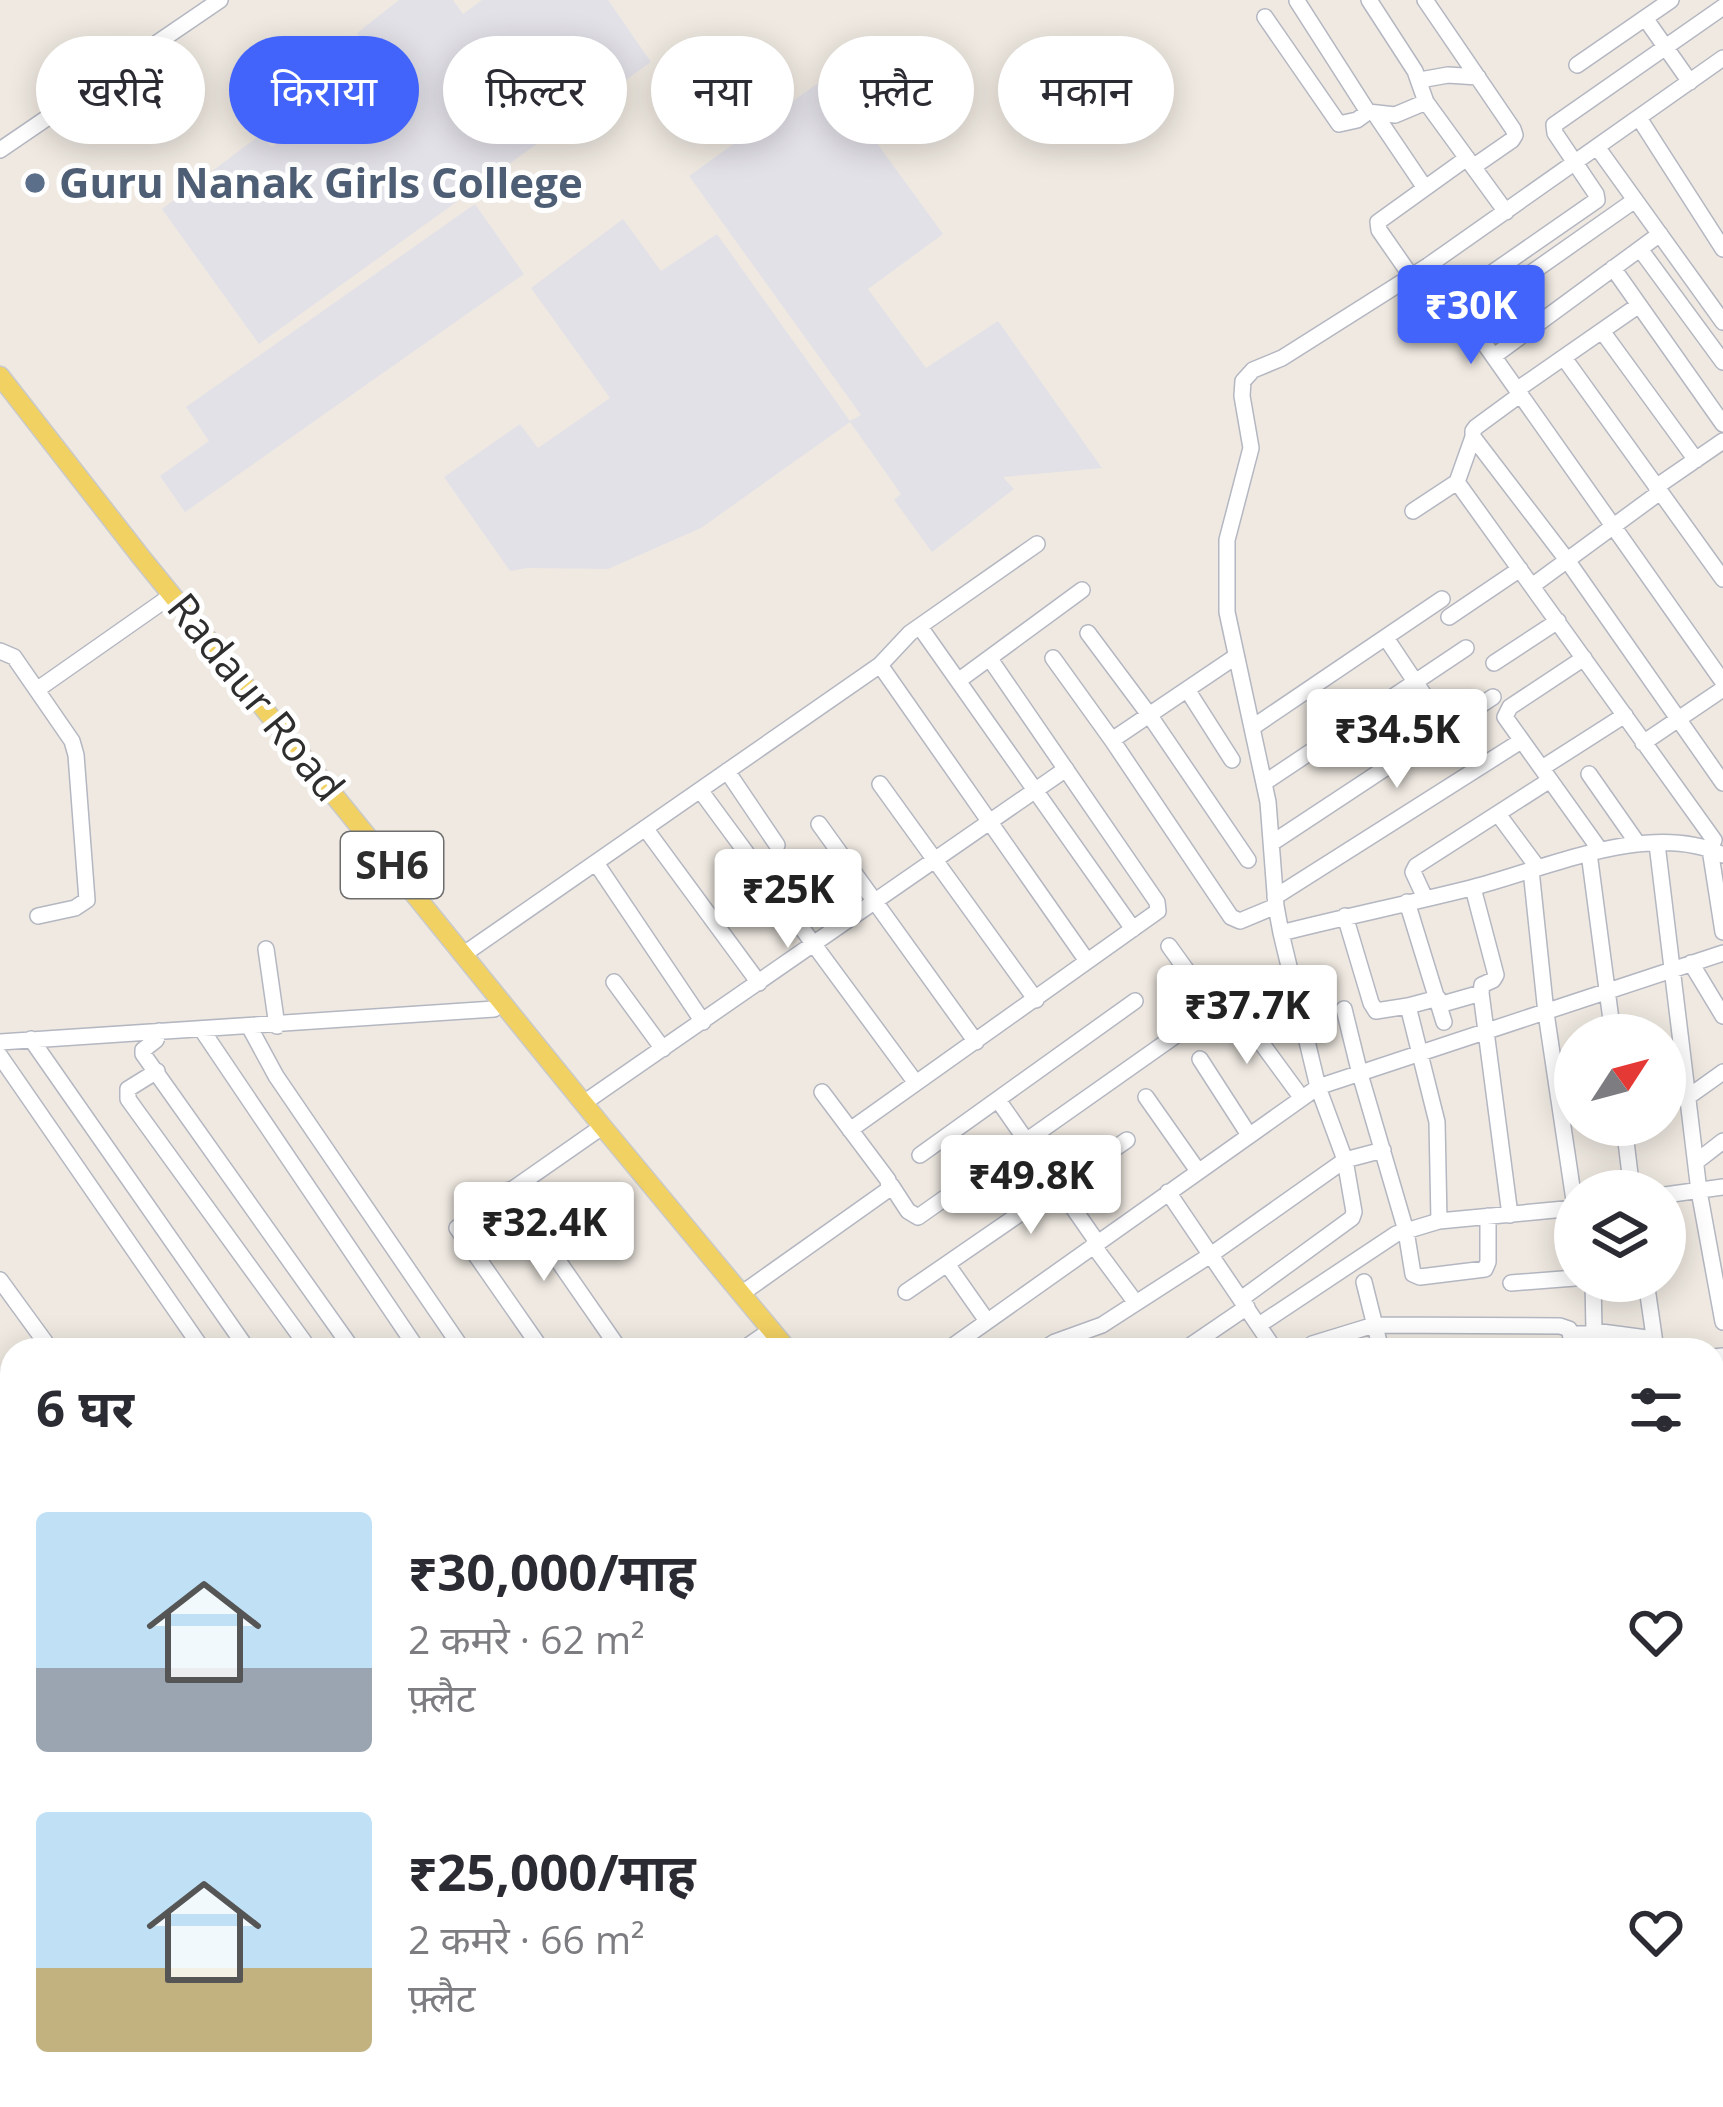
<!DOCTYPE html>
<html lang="hi">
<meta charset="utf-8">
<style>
body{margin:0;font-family:"Open Sans","Noto Sans Devanagari",sans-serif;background:#f7f7f7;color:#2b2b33;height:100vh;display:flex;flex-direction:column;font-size:45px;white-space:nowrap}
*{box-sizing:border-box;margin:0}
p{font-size:39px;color:#7c7c81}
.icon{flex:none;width:66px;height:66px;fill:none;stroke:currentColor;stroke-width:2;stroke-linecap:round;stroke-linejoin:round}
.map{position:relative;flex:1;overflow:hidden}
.sheet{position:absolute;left:0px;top:1338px;width:1725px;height:771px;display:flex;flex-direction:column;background:#fff;border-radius:36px 36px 0 0;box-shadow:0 6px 30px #0003}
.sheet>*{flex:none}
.banner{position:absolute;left:36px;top:36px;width:1653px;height:108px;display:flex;gap:24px}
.needle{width:78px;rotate:54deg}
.buttons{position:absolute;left:1554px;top:1014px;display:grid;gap:24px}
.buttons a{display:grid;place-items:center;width:132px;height:132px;border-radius:50%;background:#fff;box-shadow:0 6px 30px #0003;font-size:60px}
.price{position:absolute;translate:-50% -102px;padding:0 27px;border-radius:12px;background:#fff;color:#222;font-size:39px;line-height:78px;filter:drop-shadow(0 3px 6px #0008)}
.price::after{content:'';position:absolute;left:50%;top:72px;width:36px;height:27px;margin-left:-18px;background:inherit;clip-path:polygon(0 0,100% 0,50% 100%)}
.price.on{background:#4264fb;color:#fff}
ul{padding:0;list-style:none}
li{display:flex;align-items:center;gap:36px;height:300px;padding:0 36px}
li span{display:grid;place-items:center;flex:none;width:336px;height:240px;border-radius:12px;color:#555}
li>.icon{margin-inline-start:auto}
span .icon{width:144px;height:144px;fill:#fffc;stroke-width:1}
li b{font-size:51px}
h2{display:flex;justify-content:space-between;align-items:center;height:144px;padding:0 36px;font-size:51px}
.chip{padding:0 42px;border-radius:54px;background:#fff;box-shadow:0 6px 30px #0003;font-size:42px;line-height:108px}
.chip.on{background:#4264fb;color:#fff}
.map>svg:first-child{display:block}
.industrial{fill:#e3e1e8}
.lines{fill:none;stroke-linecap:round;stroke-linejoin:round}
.stream{stroke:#75cff0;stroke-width:3}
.minor-casing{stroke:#b4b7c1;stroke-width:18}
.major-casing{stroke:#c9c9c9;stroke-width:21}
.minor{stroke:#fff;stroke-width:15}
.major{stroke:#f2d163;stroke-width:18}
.service-dot{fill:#5c6f8a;stroke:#fff;stroke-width:4.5}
.labels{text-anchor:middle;stroke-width:10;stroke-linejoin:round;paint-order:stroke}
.shield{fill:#fff;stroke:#6d6d6d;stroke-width:3}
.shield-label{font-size:39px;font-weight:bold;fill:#2e2e2e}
.service-label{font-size:42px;font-weight:bold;fill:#4e5e75;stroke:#fff;text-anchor:start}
.street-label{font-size:42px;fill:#2e2e2e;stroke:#fff}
</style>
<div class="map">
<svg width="1723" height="2107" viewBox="0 0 1723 2107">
<rect width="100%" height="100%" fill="#efe9e1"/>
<path class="industrial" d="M399 0H453L463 14 482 0H608L651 62 259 344 162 209 260 135 272 147 383 68 357 33Z
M828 76 943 234 868 289 926 368 998 321 1102 468 1003 477 1014 489 932 552 894 500 901 494 850 422 701 528 608 569 527 568 510 571 444 477 520 424 538 448 610 398 531 288 623 219 661 271 717 234 850 421 861 415 689 176Z
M475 204 524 274 185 512 160 476 209 441 186 407Z"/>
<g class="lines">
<path class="stream" d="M1563 2097 1580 2100 1585 2097
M1692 2097 1697 2107
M1333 2107 1343 2097"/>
<g class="minor-casing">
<path id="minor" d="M1369 0 1415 71 1426 102 1506 212
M1425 0 1513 129 1515 135 1512 140 1473 167
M1297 1 1368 112
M1265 17 1339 124 1357 120 1368 112 1395 115 1426 102
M1645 18 1690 82
M1577 65 1671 0
M1420 80 1448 75 1478 77
M1375 114 1425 188
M1639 118 1723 249
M1597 147 1723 322
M0 150 220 0
M1640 249 1723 362
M1429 265 1723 682
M1613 268 1723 424
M1411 276 1379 230 1378 222 1467 158
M1476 284 1597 200 1596 194 1555 133 1554 125 1723 7
M1467 318 1635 200
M1602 331 1696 460
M1494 356 1660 234
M1564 358 1723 579
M1518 389 1639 305
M1521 394 1476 427 1473 431V437L1567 560 1723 783
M1457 482 1714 840 1710 849 1723 932
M1656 487 1723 441
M1413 511 1457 482 1473 437
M1532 586 1660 492
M1449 617 1520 569
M920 627 1133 929
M1088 633 1150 716 1248 860
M1386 638 1446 728
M0 651 14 657 72 741 76 755 87 900 75 908 38 916
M1053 658 1112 740 1231 917 1240 921 1276 906
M1584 658 1510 707 1505 717 1600 850
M1494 663 1558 621
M880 665 1087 961
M958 681 1082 590
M38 689 165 600
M1188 691 1232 760
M1253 727 1442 599
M1112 740 1235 657
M1643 743 1723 689
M1542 768 1625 715
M727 771 777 845
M1589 774 1638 844
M1264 783 1466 648
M880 784 1036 1000
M700 790 916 1083
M1498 814 1538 868
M819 824 976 1042
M645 828 759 983
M1272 843 1493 697
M1657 844 1699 1191 1723 1322
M1589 853 1613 1035
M596 863 703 1022
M1531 870 1546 1013 1575 1207
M1473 888 1496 975 1493 980 1482 985 1481 993 1510 1215
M1275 897 1521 741
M1425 898 1413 872 1416 866 1550 780
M1407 902 1444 1022
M1345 916 1371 1003 1376 1011 1408 1006 1438 998
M1281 933C1344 917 1407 904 1471 888 1543 870 1651 819 1723 855
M1169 946 1213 1007
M266 949 277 1026
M464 954 880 665 910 633 1037 544
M1691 963 1723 1016
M614 982 663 1049
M1439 1005 1481 993
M1408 1006 1437 1122 1439 1221
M1344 1009 1360 1074 1406 1231 1413 1274 1420 1277 1485 1269 1488 1262V1216
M250 1028 276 1076 463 1350
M202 1030 418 1350
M159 1031 156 1040 143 1050V1054L353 1350
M31 1039 248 1350
M0 1042 494 1009
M0 1056 203 1350
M1200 1059 1249 1135
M157 1071 128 1089V1099L310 1350
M1146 1097 1198 1171
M1688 1097 1723 1072
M998 1100 1097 1242
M585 1102 1066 769
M1624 1125 1632 1191
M850 1130 1158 911 1157 902 990 659
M920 1155 1135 1001
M1696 1162 1723 1141
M891 1185 908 1211 918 1217 1226 1000 1232 1003 1301 1097
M509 1190 620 1350
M1168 1192 1275 1350
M1665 1195 1723 1187
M1093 1245 1136 1303
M947 1264 987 1321
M0 1280 51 1350
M1646 1281 1656 1350
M1364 1282 1381 1350
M1511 1283 1575 1278
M906 1292 1127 1140
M741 1294 889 1189 888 1180 822 1092
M1241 1299 1352 1218 1354 1212 1345 1160 1318 1087 1281 933 1276 906 1268 802 1227 612V540L1251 448 1242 396 1243 381 1253 370 1282 358 1429 265 1723 58
M1259 1325 1396 1234 1439 1221 1575 1208
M1594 1331 1654 1339
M1571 1334H1590L1594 1331 1593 1281
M1312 1344 1374 1325 1560 1326 1569 1329 1574 1350
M542 1350 457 1228 596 1131
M742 1350 771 1330
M947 1350 1318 1087 1723 953
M1042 1350 1055 1342 1102 1325 1212 1254 1345 1160 1383 1150
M1184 1350 1247 1307
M1713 1357 1723 1356
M0 1424 12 1415
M0 1488 12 1476
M1713 1540 1723 1538
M0 1555 12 1547
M0 1599 12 1615
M1713 1662 1723 1663
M0 1673 12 1664
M0 1707 12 1726
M1713 1784 1723 1697
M1713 1796 1723 1798
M0 1804 12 1821
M0 1866 12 1857
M0 1872 12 1893
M1713 1964 1723 1957
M0 1970 12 1987
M1713 2007 1723 2004
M0 2035 12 2052
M1713 2078 1723 2071
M43 2097 47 2103 56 2097
M172 2097 179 2107
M492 2097 499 2107
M537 2097 544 2107
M395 2107 410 2097
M1414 2107 1427 2097"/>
</g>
<g class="major-casing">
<path id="major" d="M0 376 141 557 602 1126 788 1350
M1713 1989 1723 1982
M1374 2097 1382 2107
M1393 2097 1401 2107
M1526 2107 1543 2100"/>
</g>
<use href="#minor" class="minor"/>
<use href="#major" class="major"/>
</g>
<circle class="service-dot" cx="35" cy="183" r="12"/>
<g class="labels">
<rect class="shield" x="341" y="832" width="102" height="66" rx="9"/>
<g class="shield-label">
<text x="392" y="879">SH6</text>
</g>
<g class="service-label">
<text x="59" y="198">Guru Nanak Girls College</text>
</g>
<g class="street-label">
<text transform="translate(256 697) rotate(51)" y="15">Radaur Road</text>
</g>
</g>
</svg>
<div class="buttons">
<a><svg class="needle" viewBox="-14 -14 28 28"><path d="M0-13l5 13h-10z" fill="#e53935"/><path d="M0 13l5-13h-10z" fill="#7c7c81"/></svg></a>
<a><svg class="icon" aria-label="layers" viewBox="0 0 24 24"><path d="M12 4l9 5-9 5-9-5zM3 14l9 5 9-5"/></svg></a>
</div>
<b class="price on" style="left:1471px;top:367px">₹30K</b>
<b class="price" style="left:1397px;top:791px">₹34.5K</b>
<b class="price" style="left:788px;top:951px">₹25K</b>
<b class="price" style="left:1247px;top:1067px">₹37.7K</b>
<b class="price" style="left:1031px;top:1237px">₹49.8K</b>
<b class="price" style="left:544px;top:1284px">₹32.4K</b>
<div class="banner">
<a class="chip">खरीदें</a>
<a class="chip on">किराया</a>
<a class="chip">फ़िल्टर</a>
<a class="chip">नया</a>
<a class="chip">फ़्लैट</a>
<a class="chip">मकान</a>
</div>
<section class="sheet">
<h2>6 घर<svg class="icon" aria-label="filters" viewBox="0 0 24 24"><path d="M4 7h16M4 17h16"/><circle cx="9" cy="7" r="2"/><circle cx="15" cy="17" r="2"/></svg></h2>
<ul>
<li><span style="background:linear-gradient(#bfe0f5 65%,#9aa5b1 0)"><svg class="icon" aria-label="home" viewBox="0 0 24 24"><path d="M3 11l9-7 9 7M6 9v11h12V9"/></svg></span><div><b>₹30,000/माह</b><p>2 कमरे · 62 m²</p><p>फ़्लैट</p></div><svg class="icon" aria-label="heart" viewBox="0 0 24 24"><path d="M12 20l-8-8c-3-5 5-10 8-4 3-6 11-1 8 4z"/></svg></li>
<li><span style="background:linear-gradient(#bfe0f5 65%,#c2b280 0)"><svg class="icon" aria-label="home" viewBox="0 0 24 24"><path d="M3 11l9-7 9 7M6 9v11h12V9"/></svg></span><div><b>₹25,000/माह</b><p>2 कमरे · 66 m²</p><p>फ़्लैट</p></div><svg class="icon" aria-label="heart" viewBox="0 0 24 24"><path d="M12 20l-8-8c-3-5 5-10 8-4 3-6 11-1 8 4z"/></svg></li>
</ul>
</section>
</div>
